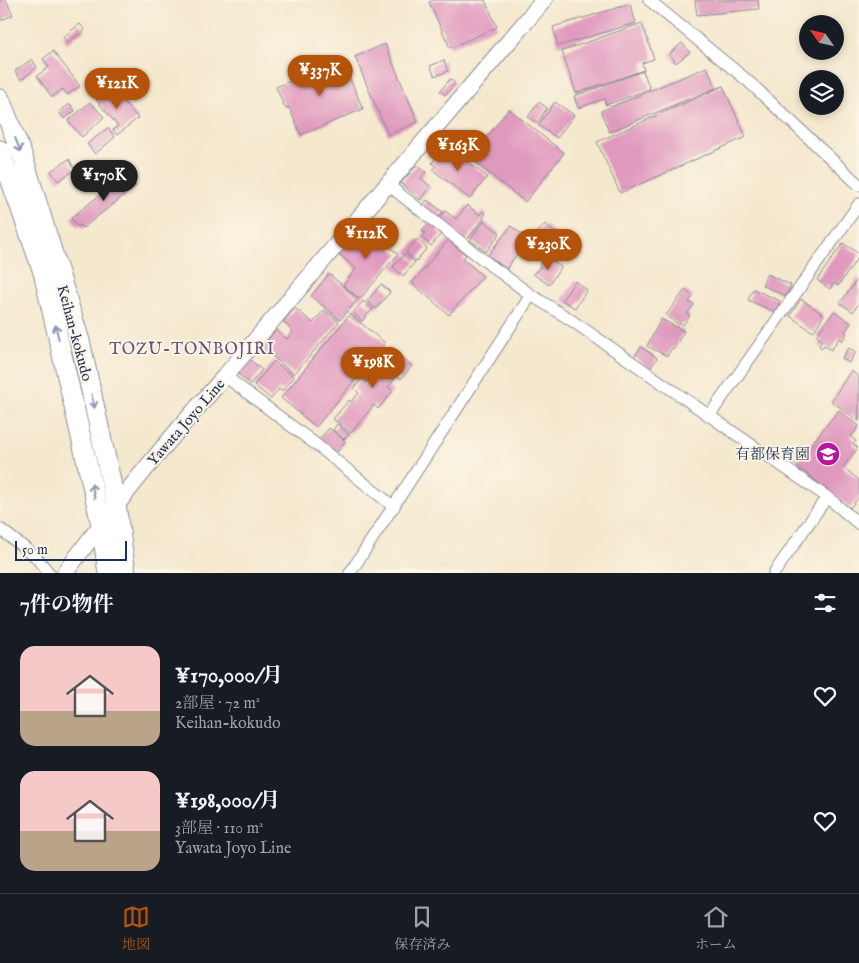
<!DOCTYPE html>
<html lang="ja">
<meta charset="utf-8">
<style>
body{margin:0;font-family:"IM FELL English","Noto Serif JP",serif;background:#242831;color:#f1f3f6;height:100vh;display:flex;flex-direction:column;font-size:19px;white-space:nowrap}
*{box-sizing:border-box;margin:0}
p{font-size:16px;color:#9ea1a6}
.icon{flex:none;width:28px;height:28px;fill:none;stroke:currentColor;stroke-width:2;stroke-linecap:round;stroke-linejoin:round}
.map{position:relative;height:573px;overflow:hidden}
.details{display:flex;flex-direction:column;background:#171b24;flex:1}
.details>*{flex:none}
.needle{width:32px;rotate:304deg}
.controls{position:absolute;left:799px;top:15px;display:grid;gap:10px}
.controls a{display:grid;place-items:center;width:45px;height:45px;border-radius:50%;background:#171b24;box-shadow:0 2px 8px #0003;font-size:25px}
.scale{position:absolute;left:15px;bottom:12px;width:112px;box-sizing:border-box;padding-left:5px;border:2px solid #1b2f5e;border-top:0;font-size:14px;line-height:18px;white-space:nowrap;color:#1b2f5e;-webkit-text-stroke:4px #fcf5e5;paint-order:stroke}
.price{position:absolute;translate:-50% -42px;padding:0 11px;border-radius:18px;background:#b45309;color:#fff;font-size:16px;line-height:32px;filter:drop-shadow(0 1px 2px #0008)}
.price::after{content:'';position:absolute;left:50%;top:30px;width:15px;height:11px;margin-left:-8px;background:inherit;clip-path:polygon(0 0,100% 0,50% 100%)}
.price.active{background:#222;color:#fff}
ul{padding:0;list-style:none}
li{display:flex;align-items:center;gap:15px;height:125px;padding:0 20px}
li span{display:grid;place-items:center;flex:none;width:140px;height:100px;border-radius:15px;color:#555}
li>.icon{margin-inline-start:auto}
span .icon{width:60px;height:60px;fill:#fffc;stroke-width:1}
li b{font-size:21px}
h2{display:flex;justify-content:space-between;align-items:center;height:60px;padding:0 20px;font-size:21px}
.dock{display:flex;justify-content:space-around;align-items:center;height:70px;border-top:1px solid #363941;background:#171b24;font-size:14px;color:#9ea1a6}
.dock a{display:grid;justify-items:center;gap:2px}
.dock .active{color:#b45309}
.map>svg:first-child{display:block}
.building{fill:#e099be}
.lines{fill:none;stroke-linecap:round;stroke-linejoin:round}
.minor-casing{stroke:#888c96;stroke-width:13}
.secondary-casing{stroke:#888c96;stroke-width:18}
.trunk-casing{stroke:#888c96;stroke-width:21}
.minor{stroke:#fff;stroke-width:11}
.secondary{stroke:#fff;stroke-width:16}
.trunk{stroke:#fff;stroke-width:19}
.oneway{stroke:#8d97ae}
.labels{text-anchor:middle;stroke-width:4;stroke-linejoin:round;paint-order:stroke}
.street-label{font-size:15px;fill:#1b2f5e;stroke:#fcf5e5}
.poi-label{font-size:15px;fill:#1b2f5e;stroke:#fcf5e5;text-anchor:end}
.neighbourhood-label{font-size:16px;letter-spacing:1px;fill:#605480;stroke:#fcf5e5}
</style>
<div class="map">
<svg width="859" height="573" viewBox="0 0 859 573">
<rect width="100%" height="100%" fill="#fcf5e5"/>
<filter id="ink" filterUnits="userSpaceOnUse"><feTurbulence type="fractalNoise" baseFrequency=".02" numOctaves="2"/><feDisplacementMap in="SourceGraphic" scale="10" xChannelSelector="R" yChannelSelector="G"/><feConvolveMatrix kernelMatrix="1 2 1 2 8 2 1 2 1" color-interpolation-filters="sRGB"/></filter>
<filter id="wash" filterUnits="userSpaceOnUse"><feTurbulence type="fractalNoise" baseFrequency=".0096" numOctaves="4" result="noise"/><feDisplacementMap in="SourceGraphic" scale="20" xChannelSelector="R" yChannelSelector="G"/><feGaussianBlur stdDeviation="1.12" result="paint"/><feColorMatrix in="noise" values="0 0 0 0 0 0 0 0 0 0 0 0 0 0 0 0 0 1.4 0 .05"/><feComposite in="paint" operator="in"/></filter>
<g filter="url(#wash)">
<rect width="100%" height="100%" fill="#f4e8cd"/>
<g id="blocks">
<path class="building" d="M0 0H6L13 15 0 21Z
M434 0H485L497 27 450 48 429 2Z
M695 0H758L759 9 697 15Z
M630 4 636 23 558 46 553 27Z
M642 23 654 59 642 63 644 70 576 93 562 51Z
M80 24 85 30 67 43 63 37Z
M682 43 690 52 676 63 669 54Z
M385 44 418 122 388 135 355 57Z
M53 51 80 86 67 95 63 89 52 97 37 76 49 67 43 59Z
M32 59 37 67 21 80 15 71Z
M342 60 363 109 301 135 289 107 285 108 276 87Z
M444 60 448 71 435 76 430 66Z
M707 67 716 88 609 132 601 111Z
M643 71 650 89 606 105 604 99 578 108 574 96Z
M450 79 455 83 445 95 440 91Z
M723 86 746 137 620 193 597 142Z
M111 87 138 118 117 135 113 130 118 126 96 100Z
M90 102 104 117 82 137 68 121Z
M539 102 547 108 537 123 528 117Z
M555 102 574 115 557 138 538 125Z
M70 104 75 111 64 119 59 112Z
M509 109 564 153 525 202 470 158Z
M108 128 115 137 95 154 87 144Z
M446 145 487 177 470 199 433 170 436 166 432 163Z
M69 159 75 170 58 181 51 171Z
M417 165 426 172 421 178 431 187 420 200 401 183Z
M126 174 136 186 83 228 80 225 78 227 71 218Z
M427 200 443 212 437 219 422 206Z
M467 205 480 215 483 211 486 214 483 217 484 218 466 241 438 220 445 211 456 219Z
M484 221 500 233 486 252 470 240Z
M431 222 439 229 437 231 441 234 431 246 421 237 425 233 422 231Z
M362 224 398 254 360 299 343 285 356 269 338 253Z
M545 224 554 232 547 241 537 233Z
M511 226 528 239 506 269 488 255Z
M555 232 568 240 562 248 550 240Z
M417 239 427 248 416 261 406 252Z
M448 240 466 255 463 259 483 276 449 315 412 283Z
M843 243 859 254V256L838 286 834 283 830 289 817 280Z
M405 254 415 262 403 276 393 267Z
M548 258 561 267 549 285 533 274 541 267 539 266 542 262 544 264Z
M329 274 358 299 340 320 311 296Z
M767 274 791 285 786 296 762 285Z
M859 277V303L853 312 840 303Z
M575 281 587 290 575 308 562 300Z
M381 284 390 292 376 309 367 301Z
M753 289 780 301 775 312 748 300Z
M685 290 693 296 689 302 694 305 687 314 690 316 683 325 680 323 679 325 666 315Z
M801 299 824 315 813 332 790 316Z
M363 301 373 309 362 321 353 313Z
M295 308 313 323 324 310 339 322 294 374 261 347 276 330 287 339 293 331 283 322Z
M834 311 851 323 845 332 847 333 842 341 839 338 831 350 824 345 822 348 819 346 822 340 816 336Z
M350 314 385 343 316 427 281 398Z
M661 319 684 331 674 349 672 348 667 356 647 346Z
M641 347 657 358 650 369 634 357Z
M389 348 412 366 401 379 397 376 388 387 393 391 378 409 374 405 351 433 333 419 349 400 351 402 359 393 354 388 362 379 366 382 369 379 366 376 378 362 375 359 381 352 384 354Z
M849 348 856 352 849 363 842 358Z
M249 359 262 370 250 384 237 373Z
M274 361 294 377 282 391 279 389 271 399 254 385Z
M851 371 859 377V421L831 401Z
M839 410 859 426 851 437 856 441 853 444 858 448 843 467 859 480V497L850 508 795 464Z
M337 424 349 434 344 439 333 430Z
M329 428 345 441 336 454 319 440Z"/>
</g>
</g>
<g filter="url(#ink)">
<use href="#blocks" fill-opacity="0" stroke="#888c96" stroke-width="1"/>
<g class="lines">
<g class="minor-casing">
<path id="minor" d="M649 0 748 81 859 185
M387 184 490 265 531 295 568 318 827 497 859 524
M225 376 318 446 394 507
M709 416 859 204
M0 529 35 556 49 573
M350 573 531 295
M774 573 827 497"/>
</g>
<g class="secondary-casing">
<path id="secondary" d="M65 573C115 504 169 439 225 376L544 0"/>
</g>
<g class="trunk-casing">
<path id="trunk" d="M0 99 23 157 80 341 116 504 126 573
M0 150 43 272 101 524 108 573"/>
</g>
<use href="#minor" class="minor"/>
<use href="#secondary" class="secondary"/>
<use href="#trunk" class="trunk"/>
</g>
<defs><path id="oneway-shaft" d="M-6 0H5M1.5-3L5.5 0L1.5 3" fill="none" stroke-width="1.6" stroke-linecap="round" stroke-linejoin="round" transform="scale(1.25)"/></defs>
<g class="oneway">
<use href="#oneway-shaft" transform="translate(18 145) rotate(68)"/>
<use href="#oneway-shaft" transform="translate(57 332) rotate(-103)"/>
<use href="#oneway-shaft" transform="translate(93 401) rotate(77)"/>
<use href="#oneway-shaft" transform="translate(93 491) rotate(-103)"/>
</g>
</g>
<defs>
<g id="school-disc" transform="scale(1.25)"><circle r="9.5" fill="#b5179e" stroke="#fcf5e5"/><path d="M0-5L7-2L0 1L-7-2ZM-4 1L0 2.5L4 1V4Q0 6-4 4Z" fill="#fff"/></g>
</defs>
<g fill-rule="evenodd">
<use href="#school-disc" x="828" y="454"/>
</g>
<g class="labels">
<g class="street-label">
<text transform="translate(75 333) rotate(75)" y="5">Keihan-kokudo</text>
<text transform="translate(186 422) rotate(-49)" y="5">Yawata Joyo Line</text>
</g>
<g class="poi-label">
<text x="810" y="459">有都保育園</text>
</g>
<g class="neighbourhood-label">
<text x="192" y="354">TOZU-TONBOJIRI</text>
</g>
</g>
</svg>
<div class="controls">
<a><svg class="needle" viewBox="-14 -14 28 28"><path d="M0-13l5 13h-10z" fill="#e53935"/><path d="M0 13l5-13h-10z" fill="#9ea1a6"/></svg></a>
<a><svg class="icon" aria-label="layers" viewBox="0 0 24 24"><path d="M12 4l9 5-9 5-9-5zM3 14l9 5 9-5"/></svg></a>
</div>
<div class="scale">50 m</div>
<b class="price" style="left:320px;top:97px">¥337K</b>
<b class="price" style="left:117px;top:110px">¥121K</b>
<b class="price" style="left:458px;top:172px">¥163K</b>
<b class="price active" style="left:104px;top:202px">¥170K</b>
<b class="price" style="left:366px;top:260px">¥112K</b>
<b class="price" style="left:548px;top:271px">¥230K</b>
<b class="price" style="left:373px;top:389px">¥198K</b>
</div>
<section class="details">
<h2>7件の物件<svg class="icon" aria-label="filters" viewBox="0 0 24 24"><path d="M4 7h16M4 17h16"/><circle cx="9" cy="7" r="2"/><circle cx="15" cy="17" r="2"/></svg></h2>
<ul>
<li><span style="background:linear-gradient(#f6c9c9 65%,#b9a48a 0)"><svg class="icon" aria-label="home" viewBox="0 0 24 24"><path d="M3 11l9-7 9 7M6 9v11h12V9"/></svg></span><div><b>¥170,000/月</b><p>2部屋 · 72 m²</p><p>Keihan-kokudo</p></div><svg class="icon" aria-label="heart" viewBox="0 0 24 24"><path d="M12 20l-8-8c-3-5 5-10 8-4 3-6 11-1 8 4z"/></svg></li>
<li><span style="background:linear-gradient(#f6c9c9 60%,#b9a48a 0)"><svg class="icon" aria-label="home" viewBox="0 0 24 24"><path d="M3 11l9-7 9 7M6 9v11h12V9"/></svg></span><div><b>¥198,000/月</b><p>3部屋 · 110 m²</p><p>Yawata Joyo Line</p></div><svg class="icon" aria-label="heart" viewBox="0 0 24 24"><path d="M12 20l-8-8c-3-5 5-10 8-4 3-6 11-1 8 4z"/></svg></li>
</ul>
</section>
<nav class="dock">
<a class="active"><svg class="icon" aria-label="map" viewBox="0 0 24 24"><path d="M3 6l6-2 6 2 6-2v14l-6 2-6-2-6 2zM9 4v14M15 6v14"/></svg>地図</a>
<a><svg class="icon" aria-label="saved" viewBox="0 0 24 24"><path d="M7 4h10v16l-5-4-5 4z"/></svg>保存済み</a>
<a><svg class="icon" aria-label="home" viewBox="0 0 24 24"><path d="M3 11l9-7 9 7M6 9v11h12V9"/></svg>ホーム</a>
</nav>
